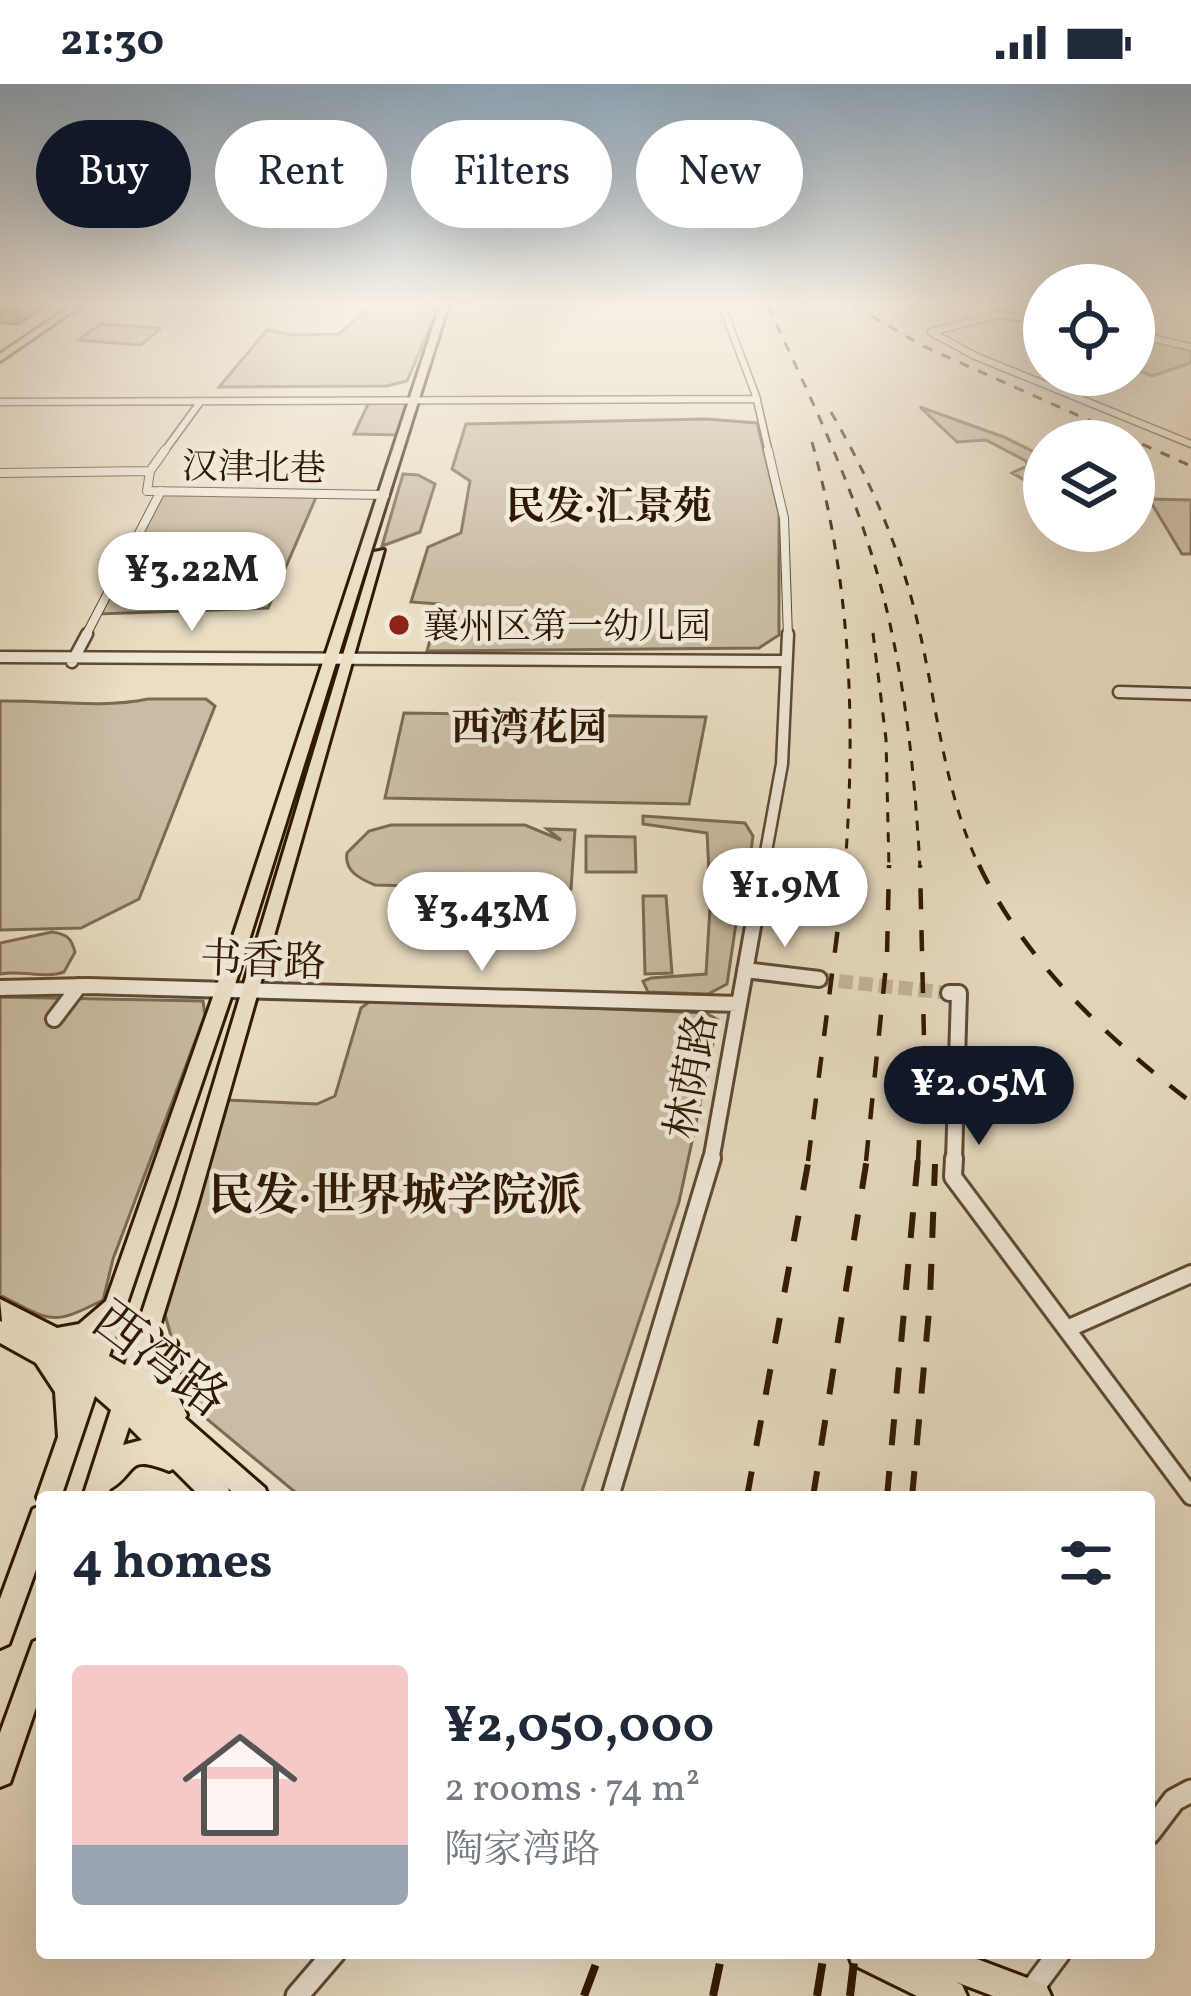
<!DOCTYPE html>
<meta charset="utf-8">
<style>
body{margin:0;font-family:Vollkorn,"Noto Serif SC",serif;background:#f2f2f3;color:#1f2937;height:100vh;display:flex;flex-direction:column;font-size:45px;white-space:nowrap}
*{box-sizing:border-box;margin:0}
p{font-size:39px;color:#747a83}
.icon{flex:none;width:66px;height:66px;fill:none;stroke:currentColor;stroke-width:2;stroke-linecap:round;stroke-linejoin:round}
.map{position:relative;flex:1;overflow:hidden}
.sheet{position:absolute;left:36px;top:1407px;width:1119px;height:468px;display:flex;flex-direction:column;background:#fff;border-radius:12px;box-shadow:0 12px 48px #0002}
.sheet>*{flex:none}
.hud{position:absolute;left:36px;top:36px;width:1119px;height:108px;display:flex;gap:24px}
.fabs{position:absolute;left:1023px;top:180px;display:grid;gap:24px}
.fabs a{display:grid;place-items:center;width:132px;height:132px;border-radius:50%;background:#fff;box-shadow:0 12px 48px #0002;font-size:60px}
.price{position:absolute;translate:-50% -102px;padding:0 27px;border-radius:42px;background:#fff;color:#222;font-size:39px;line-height:78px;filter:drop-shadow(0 3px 6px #0008)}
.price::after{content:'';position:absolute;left:50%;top:72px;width:36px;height:27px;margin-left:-18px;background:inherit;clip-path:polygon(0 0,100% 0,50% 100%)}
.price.current{background:#111827;color:#fff}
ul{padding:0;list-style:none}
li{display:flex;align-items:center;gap:36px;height:300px;padding:0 36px}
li+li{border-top:3px solid #e0e1e3}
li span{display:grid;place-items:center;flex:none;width:336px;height:240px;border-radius:12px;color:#555}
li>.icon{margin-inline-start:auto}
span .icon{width:144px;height:144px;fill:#fffc;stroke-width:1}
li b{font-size:51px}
h2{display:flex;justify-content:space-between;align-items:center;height:144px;padding:0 36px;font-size:51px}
.tag{padding:0 42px;border-radius:54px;background:#fff;box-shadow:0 12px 48px #0002;font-size:42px;line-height:108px}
.tag.current{background:#111827;color:#fff}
.status{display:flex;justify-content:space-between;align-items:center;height:84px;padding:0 60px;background:#fff;direction:ltr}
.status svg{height:33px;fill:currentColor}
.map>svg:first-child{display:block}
.green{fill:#cabca4;stroke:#7c6a53;stroke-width:3}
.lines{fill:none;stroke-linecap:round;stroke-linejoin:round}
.minor-tunnel{stroke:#c5b69e;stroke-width:14;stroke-dasharray:14 6;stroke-linecap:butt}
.minor-far5-casing{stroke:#5e4a33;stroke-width:9}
.minor-far4-casing{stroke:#5e4a33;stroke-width:10}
.minor-far3-casing{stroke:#5e4a33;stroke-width:15}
.minor-far2-casing{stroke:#5e4a33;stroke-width:20}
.minor-far1-casing{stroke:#5e4a33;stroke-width:22}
.minor-casing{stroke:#5e4a33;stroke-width:27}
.major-casing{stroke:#2f1802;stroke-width:6}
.minor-far5{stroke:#f1ead9;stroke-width:6}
.minor-far4{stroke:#f1ead9;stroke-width:8}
.minor-far3{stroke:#f1ead9;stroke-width:10}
.minor-far2{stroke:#f1ead9;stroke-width:14}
.minor-far1{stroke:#f1ead9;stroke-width:16}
.minor{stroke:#f1ead9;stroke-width:21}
.major{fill:#eadec5;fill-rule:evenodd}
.rail-far3{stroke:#2f1802;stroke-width:3;stroke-dasharray:10 10;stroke-linecap:butt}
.rail-far2{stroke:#2f1802;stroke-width:4.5;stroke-dasharray:21 21;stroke-linecap:butt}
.rail-far1{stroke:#2f1802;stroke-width:6;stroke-dasharray:26 26;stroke-linecap:butt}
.rail{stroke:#2f1802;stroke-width:8;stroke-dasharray:33 33;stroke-linecap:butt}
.wall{fill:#7c6d59;stroke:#2f1802;stroke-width:3}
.shaded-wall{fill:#655948;stroke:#2f1802;stroke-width:3}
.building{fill:#907f67;stroke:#2f1802;stroke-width:3}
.poi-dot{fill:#8f2418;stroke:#f1ead9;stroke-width:4.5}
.labels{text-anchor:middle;stroke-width:9;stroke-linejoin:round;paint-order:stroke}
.far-street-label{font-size:36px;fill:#2f1802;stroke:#f1ead9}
.far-poi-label{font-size:36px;fill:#2f1802;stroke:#f1ead9;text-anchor:start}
.far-neighbourhood-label{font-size:39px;font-weight:bold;fill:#2f1802;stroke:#f1ead9}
.street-label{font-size:42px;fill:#2f1802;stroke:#f1ead9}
.neighbourhood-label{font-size:45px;font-weight:bold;fill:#2f1802;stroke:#f1ead9}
.near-street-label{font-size:51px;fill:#2f1802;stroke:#f1ead9}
</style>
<div class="status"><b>21:30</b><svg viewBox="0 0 49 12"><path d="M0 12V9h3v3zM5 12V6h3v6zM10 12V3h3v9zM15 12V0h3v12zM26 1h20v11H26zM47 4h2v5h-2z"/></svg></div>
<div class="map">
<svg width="1191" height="1912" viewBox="0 0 1191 1912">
<rect width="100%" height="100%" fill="#eadec5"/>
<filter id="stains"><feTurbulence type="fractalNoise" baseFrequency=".00167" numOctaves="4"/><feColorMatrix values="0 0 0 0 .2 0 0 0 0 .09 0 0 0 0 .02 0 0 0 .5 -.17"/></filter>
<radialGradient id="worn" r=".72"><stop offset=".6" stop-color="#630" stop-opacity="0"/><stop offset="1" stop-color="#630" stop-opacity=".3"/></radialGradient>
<path class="green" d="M371 222H439L407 297 387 302 219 303 267 246 294 251 339 250Z
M101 240 160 244V245L141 261 78 256Z
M1166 255 1191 263V279L1152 292 1134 285V265Z
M369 318H400L411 323 401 351 354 350Z
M920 323 1004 353 1044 373V407L1012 389 1027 382 1026 377 986 356 957 358Z
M706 335 757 339 779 429V551L759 564 427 567 440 520 411 518 428 463 461 449 470 397 452 385 466 340Z
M403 390 418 391 435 400 420 448 382 462Z
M163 408 317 411 268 524 98 530Z
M1149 415 1191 416V470H1182Z
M148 615H206L215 622 139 815 81 844 0 846V617C50 616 99 625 148 615Z
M404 629 706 633 689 720 385 714Z
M643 732 745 739 753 752 746 803 741 808 710 806 707 749 643 740Z
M391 741H525L561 756 547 745 575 746 571 805 532 806 540 801 526 805 375 801C360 795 344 787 347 769L369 747Z
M586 752 635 753 636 788H586Z
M425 810 553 811 552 827 424 828Z
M643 812H666L672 889 645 890Z
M717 819 738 826 727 900 708 910 648 908 643 897 651 894 706 890 710 824Z
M52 848C66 850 71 853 75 868L64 888C45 895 22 886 0 890V859Z
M0 913 203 917 205 931 113 1175 103 1216C50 1243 51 1237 0 1211Z
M373 915 706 929 718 936 679 1118 580 1413H301L190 1321 164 1227 226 1016 317 1020 335 1012 361 924Z"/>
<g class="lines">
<path class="minor-tunnel" d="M819 895 949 909"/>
<g class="minor-far5-casing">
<path id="minor-far5" d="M722 222 756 312 769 369
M1044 236 997 231 931 248 975 272 1191 360
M1134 250 1191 263
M0 318 757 315
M163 369 201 317"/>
</g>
<g class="minor-far4-casing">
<path id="minor-far4" d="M768 366 784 434 788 553
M150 387 165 366
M0 389 150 387 147 407 385 411
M85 553 161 407"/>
</g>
<g class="minor-far3-casing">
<path id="minor-far3" d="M0 573 785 577
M72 578 87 550
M1119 608 1191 610
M763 784 782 680 788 550"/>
</g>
<g class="minor-far2-casing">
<path id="minor-far2" d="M745 886 819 895
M0 904 88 902 739 920
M949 909H959L954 1077
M54 935 79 902
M711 1077 764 781"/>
</g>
<g class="minor-far1-casing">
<path id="minor-far1" d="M954 1074 953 1093 1191 1412
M1067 1245 1191 1190
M610 1413 712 1074"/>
</g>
<g class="minor-casing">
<path id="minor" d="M1149 1749 1174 1716 1191 1707
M297 1912 334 1869
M1027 1912 1059 1869"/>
</g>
<g class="major-casing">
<path id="major" d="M71 222H80L0 277V270Z
M440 222H448L233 907 109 1272 125 1281 177 1122 374 468 384 466 197 1122 160 1242 165 1250 166 1287 187 1331 185 1334 265 1404 268 1413H238L211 1389 228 1404 231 1413H201L173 1385 169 1387C125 1369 138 1389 110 1405L107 1413H83L111 1326 95 1312 61 1413H42V1469L9 1560 0 1564V1515L33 1425 41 1422 37 1413 58 1353 55 1308 36 1279 0 1259V1237L2 1238 0 1215 57 1244 79 1240 106 1217 215 907ZM129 1343 142 1356 123 1361Z
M42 1554V1606L10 1699 0 1703V1649L33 1558Z
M848 1869H896L907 1874 905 1869H961L1046 1901 1051 1912H993L956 1898 962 1901 967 1912H917L852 1880Z"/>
</g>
<use href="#minor-far5" class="minor-far5"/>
<use href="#minor-far4" class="minor-far4"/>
<use href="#minor-far3" class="minor-far3"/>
<use href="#minor-far2" class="minor-far2"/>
<use href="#minor-far1" class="minor-far1"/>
<use href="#minor" class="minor"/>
<use href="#major" class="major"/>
<path class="rail-far3" d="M768 222C804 300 842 377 868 459 902 563 914 676 920 784
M854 222 923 262 1191 382
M831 328C867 390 896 455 914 524 937 613 941 701 980 784
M812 358C851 500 856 638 845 784
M873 549 886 655 889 784"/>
<path class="rail-far2" d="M979 781C1025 878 1107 954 1191 1018
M808 1077 846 781
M866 1077 887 872 889 781
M918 1077 924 955 920 781"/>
<path class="rail-far1" d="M747 1413 809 1074
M813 1413 867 1074
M887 1413 918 1074
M912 1413 930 1216 935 1080"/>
<path class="rail" d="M584 1912 600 1869
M713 1912 722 1869
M817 1912 824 1869
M850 1912 855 1869"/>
</g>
<path class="wall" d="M47 222 18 240 1 239 0 223Z"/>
<path class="shaded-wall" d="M21 222H47L18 240 13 226Z"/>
<path class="building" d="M2 222H21L13 226H0Z"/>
<linearGradient id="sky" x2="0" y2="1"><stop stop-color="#8faac0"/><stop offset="0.45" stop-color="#f6f0e5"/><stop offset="1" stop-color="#f6f0e5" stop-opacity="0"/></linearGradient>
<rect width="1191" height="489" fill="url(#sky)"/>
<circle class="poi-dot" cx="399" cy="541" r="12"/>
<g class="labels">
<g class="far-street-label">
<text transform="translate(254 382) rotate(1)" y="13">汉津北巷</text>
</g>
<g class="far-poi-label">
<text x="423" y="554">襄州区第一幼儿园</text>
</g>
<g class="far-neighbourhood-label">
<text x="609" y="435">民发·汇景苑</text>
<text x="529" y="656">西湾花园</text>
</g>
<g class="street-label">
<text transform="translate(263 875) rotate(2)" y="15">书香路</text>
<text transform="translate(690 992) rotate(-80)" y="15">林荫路</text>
</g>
<g class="neighbourhood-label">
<text x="395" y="1126">民发·世界城学院派</text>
</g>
<g class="near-street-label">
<text transform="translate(161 1274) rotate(37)" y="18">西湾路</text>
</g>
</g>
<rect width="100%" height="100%" filter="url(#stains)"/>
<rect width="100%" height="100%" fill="url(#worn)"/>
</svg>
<div class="fabs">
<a><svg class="icon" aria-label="locate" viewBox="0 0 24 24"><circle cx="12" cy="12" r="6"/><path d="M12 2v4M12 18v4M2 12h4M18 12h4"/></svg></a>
<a><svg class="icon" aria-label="layers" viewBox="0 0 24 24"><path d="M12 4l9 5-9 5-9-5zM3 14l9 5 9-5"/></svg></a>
</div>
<b class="price" style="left:192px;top:550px">¥3.22M</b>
<b class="price" style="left:785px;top:866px">¥1.9M</b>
<b class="price" style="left:482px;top:890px">¥3.43M</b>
<b class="price current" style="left:979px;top:1064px">¥2.05M</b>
<div class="hud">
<a class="tag current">Buy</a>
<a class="tag">Rent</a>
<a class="tag">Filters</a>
<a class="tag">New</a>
</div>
<section class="sheet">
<h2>4 homes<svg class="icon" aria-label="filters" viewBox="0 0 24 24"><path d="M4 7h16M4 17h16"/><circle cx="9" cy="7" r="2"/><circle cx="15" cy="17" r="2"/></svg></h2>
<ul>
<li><span style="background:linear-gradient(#f6c9c9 75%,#9aa5b1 0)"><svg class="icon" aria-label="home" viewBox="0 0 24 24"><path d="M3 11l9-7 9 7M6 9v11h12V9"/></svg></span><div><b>¥2,050,000</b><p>2 rooms · 74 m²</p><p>陶家湾路</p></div></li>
</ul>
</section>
</div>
